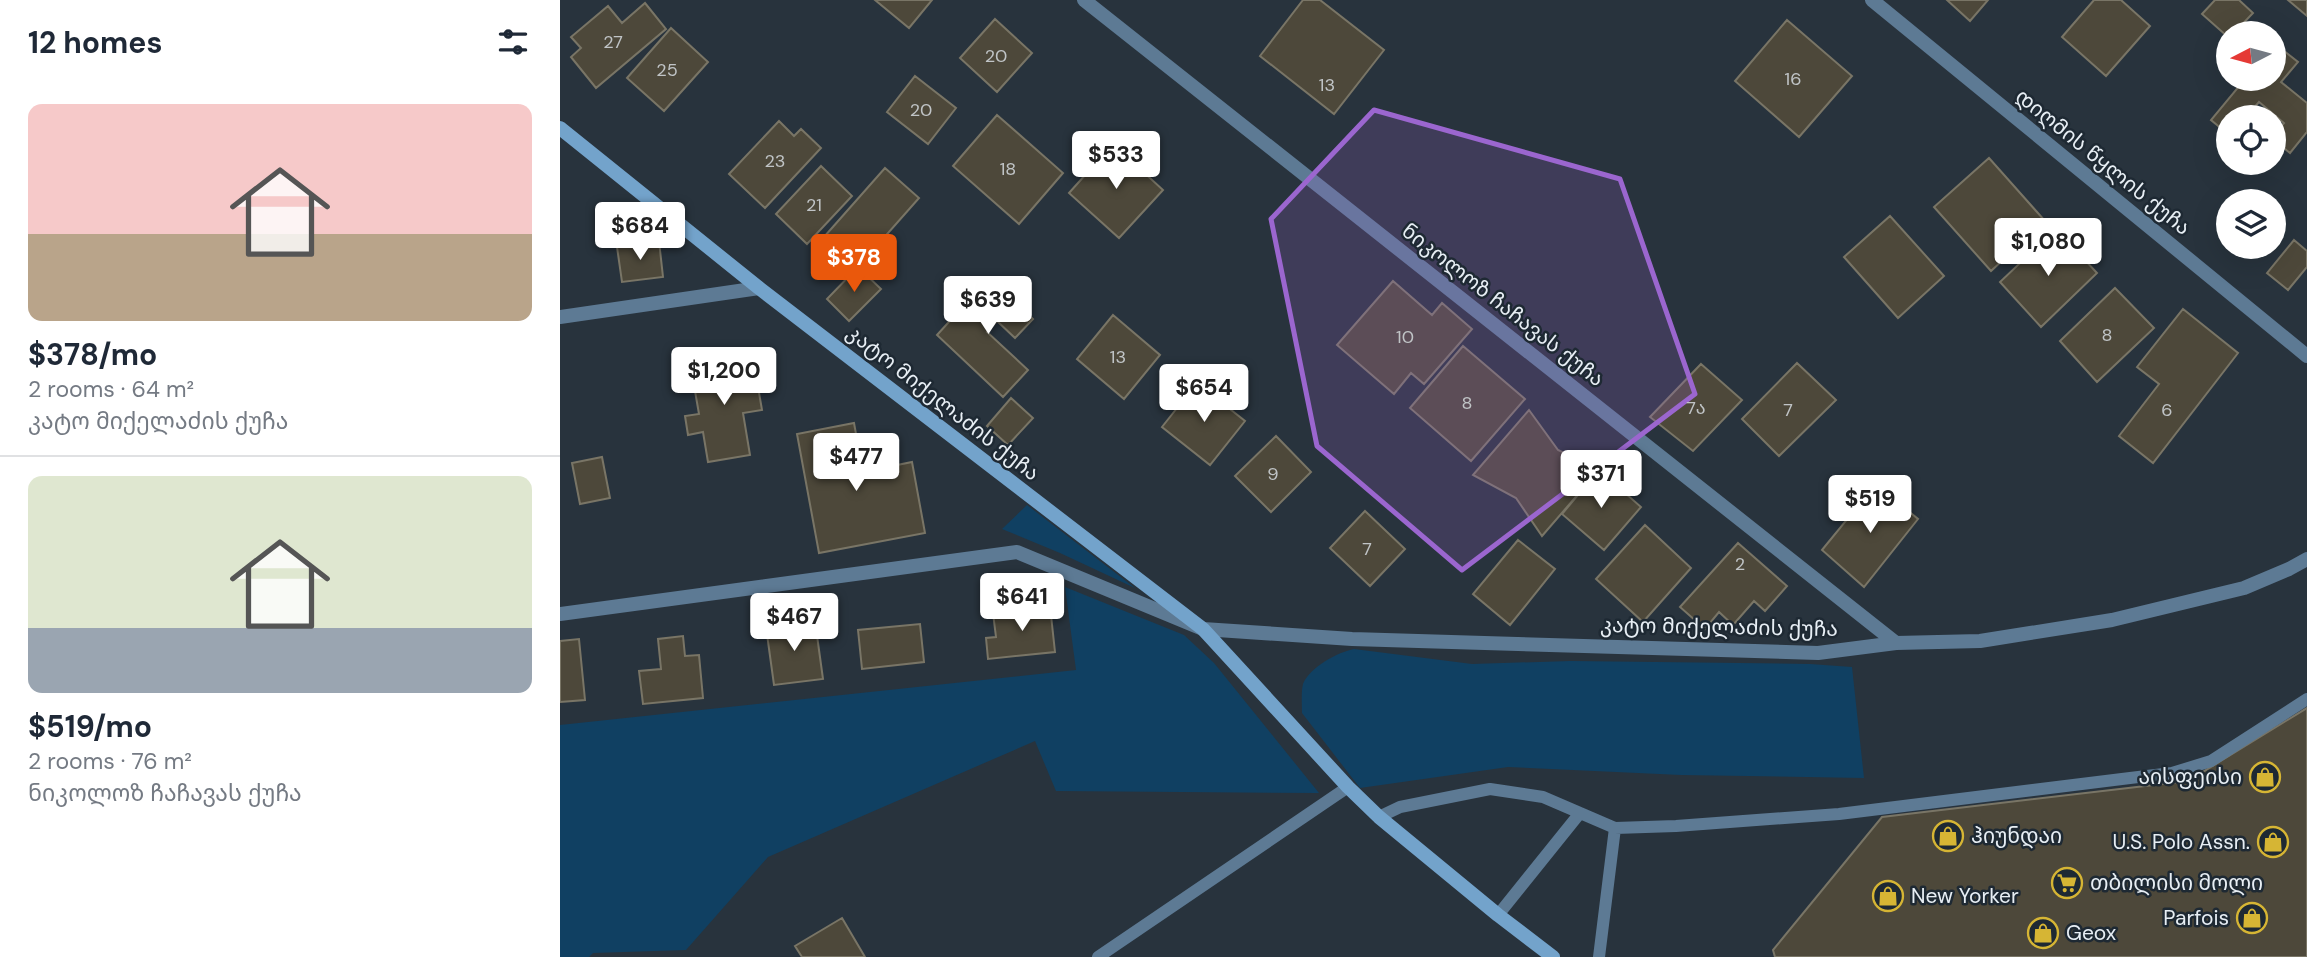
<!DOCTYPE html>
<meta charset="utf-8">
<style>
body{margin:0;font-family:"DM Sans","Noto Sans Georgian",sans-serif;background:#f2f2f3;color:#1f2937;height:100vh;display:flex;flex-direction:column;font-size:26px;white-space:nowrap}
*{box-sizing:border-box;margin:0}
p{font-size:23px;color:#747a83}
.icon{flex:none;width:38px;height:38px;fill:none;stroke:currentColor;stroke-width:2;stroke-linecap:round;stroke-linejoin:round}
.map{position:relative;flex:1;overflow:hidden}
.drawer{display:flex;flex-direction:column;background:#fff;width:560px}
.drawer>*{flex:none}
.needle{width:46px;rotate:264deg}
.fabs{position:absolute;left:1656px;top:21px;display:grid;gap:14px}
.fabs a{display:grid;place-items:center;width:70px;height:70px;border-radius:50%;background:#fff;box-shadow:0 7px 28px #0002;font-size:35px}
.price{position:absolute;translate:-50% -60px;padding:0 16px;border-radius:7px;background:#fff;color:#222;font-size:23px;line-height:46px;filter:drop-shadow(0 2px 4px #0008)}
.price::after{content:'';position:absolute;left:50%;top:42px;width:21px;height:16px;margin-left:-10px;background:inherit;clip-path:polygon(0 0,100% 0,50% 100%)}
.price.active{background:#ea580c;color:#fff}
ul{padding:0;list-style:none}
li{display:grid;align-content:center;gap:14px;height:371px;padding:0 28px}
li+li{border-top:2px solid #e0e1e3}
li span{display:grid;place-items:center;height:217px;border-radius:14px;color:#555}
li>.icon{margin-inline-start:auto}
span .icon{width:126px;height:126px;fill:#fffc;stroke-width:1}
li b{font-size:30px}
h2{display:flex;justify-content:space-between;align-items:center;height:84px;padding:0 28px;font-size:30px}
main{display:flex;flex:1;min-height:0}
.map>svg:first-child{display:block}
.green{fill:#104062}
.building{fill:#4d483a;stroke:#797566;stroke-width:2}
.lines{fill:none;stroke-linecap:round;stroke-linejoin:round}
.lane{stroke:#5d7a94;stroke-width:12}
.street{stroke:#5d7a94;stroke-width:14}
.secondary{stroke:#73a3cb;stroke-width:14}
.marked{fill:#9b66cf;fill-opacity:0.2;stroke:#9b66cf;stroke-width:5;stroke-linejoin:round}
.labels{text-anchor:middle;stroke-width:5;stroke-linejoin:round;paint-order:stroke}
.number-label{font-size:18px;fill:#c0c4c6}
.street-label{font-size:21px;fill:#e7eef4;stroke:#1e2933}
.poi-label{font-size:21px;fill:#e7eef4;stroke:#1e2933;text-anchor:start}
</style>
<main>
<section class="drawer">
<h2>12 homes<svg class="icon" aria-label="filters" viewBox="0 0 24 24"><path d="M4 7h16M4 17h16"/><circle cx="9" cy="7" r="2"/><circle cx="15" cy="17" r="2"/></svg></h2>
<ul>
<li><span style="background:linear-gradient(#f6c9c9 60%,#b9a48a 0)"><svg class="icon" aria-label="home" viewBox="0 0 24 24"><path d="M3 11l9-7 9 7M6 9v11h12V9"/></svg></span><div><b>$378/mo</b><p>2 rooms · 64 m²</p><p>კატო მიქელაძის ქუჩა</p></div></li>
<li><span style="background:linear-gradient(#dfe7d0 70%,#9aa5b1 0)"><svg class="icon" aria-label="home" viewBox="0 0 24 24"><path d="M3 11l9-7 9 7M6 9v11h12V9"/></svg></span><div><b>$519/mo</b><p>2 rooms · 76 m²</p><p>ნიკოლოზ ჩაჩავას ქუჩა</p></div></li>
</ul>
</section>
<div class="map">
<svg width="1747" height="957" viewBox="0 0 1747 957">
<rect width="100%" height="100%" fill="#28333d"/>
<path class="green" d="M467 505 575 588 500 553 442 529Z
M505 587 624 635 654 663 759 793 496 791 475 741 208 857 126 950 33 953 29 957H0V725L516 670Z
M794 649 912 664 1011 661 1250 664 1292 667 1304 778 1121 775 948 767 800 788 742 713C742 705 741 692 743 684 750 667 778 652 794 649Z"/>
<path class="building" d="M315 0H372L349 28Z
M743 0H760L824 50 774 114 700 56Z
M1387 0H1428L1410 21Z
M1534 0H1561L1590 26 1546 76 1502 37Z
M1655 0H1679L1693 13 1674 33H1668V37L1642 14Z
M1728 0H1747V16Z
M85 3 106 29 36 88 11 57 21 48 11 37 48 6 62 23Z
M435 19 472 53 437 92 400 58Z
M1227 20 1292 76 1239 137 1175 81Z
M111 28 148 62 104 111 67 78Z
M1714 43 1738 62 1721 82 1747 103V132L1730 153 1713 139V136L1724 123 1699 102 1686 117H1668V134L1651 120 1685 79H1713Z
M355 76 396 108 368 144 327 112Z
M437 115 503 173 459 224 393 166Z
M219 121 234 136 241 129 261 148 205 208 169 174Z
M553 144 603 190 559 238 509 193Z
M1429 158 1485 221 1431 271 1374 207Z
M261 166 292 196 247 244 216 214Z
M325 168 359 198 298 267 264 237Z
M1330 216 1384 276 1338 318 1284 257Z
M1496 229 1537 273 1481 327 1440 282Z
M1734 240 1747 251V267L1728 290 1707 273Z
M99 241 103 277 62 282 57 247Z
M298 267 321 289 289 321 267 299Z
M429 278 473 319 455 338 437 321 427 332 468 370 443 397 377 335Z
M833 281 872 315 882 303 912 329 864 384 851 373 834 394 777 345Z
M1555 288 1594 328 1537 382 1500 341Z
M1623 309 1678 353 1593 463 1559 436 1599 384 1577 367Z
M553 315 600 355 564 399 517 359Z
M903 346 965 399 911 461 850 408Z
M193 358 202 410 183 413 190 455 148 462 143 432 128 435 125 416 139 414 131 368Z
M1237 363 1276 400 1219 456 1182 419Z
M1141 364 1182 400 1133 451 1090 417Z
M637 383 685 421 650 465 602 427Z
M451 398 473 418 448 445 427 426Z
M969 410 998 450 1039 470 982 536 956 498 913 475Z
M294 423 303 472 352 462 365 533 259 553 237 434Z
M716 436 751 472 711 512 675 476Z
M42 457 50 498 20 504 12 463Z
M1039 470 1081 507 1044 550 1002 514Z
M1316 484 1358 519 1304 587 1262 550Z
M805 511 845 549 810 586 770 548Z
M1085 525 1131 568 1083 622 1036 579Z
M958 540 995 569 950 625 913 594Z
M1178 543 1227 586 1205 611 1194 601 1173 625 1159 612 1145 629 1120 607Z
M490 606 495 652 428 659 426 638 436 637 433 613Z
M255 621 263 679 214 685 206 627Z
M360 624 364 662 302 669 298 630Z
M123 636 125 656 139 655 143 698 83 704 79 671 101 669 98 639Z
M19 639 25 700 0 702V641Z
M1747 708V957H1215L1213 950 1322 817 1628 781Z
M282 918 305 957H242L235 946Z"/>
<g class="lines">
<path class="lane" d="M819 817 840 807 930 789 983 797 1055 828 1116 826 1279 814 1570 778 1612 773 1651 761 1747 699
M938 915 1020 813
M538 957 788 787
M1039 957 1055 828"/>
<path class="street" d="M524 0 1336 643
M1312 0 1747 356
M0 317 199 288
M0 614 457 552 643 629 792 639 1258 653 1336 643 1420 641 1552 620 1684 588 1729 569 1747 559"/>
<path class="secondary" d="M0 128 199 288 643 629 788 787 819 817 938 915 993 957"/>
</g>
<path class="marked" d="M814 110 1060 179 1135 394 902 570 757 446 711 219Z"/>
<defs>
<g id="shop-ring" transform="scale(1.575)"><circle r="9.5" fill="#1e2933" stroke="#d6b534" stroke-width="1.5"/><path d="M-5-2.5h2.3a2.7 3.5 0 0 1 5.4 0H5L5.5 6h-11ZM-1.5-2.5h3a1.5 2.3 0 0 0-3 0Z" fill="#d6b534"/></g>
<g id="supermarket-ring" transform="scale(1.575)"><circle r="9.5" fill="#1e2933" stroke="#d6b534" stroke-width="1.5"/><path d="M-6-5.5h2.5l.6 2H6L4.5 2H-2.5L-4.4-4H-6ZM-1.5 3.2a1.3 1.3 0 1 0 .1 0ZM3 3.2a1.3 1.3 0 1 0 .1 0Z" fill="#d6b534"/></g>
</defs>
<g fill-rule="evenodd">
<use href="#shop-ring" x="1705" y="777"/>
<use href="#shop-ring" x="1388" y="836"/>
<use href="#shop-ring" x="1713" y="842"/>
<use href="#supermarket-ring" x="1507" y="883"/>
<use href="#shop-ring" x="1328" y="896"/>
<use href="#shop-ring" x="1692" y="918"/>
<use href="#shop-ring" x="1483" y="933"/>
</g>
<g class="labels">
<g class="number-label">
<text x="53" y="48">27</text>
<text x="436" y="62">20</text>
<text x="107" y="76">25</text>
<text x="1233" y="85">16</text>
<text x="767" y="91">13</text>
<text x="361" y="116">20</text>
<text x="215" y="167">23</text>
<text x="448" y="175">18</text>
<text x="254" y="211">21</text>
<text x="1547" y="341">8</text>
<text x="845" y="343">10</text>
<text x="558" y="363">13</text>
<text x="907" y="409">8</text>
<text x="1136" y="414">7ა</text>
<text x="1228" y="416">7</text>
<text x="1607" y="416">6</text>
<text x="713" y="480">9</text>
<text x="807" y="555">7</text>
<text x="1180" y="570">2</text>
</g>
<g class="street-label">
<text transform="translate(1543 162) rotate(39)" y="7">დიღმის წყლის ქუჩა</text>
<text transform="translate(943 305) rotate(38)" y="7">ნიკოლოზ ჩაჩავას ქუჩა</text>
<text transform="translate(383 403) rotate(38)" y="7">კატო მიქელაძის ქუჩა</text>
<text transform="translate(1159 627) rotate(1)" y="7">კატო მიქელაძის ქუჩა</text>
</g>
<g class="poi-label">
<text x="1682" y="784" text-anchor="end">აისფეისი</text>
<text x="1411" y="843">ჰიუნდაი</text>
<text x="1690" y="849" text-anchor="end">U.S. Polo Assn.</text>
<text x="1530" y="890">თბილისი მოლი</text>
<text x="1351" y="903">New Yorker</text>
<text x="1669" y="925" text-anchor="end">Parfois</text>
<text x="1506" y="940">Geox</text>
</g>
</g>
</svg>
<div class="fabs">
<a><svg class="needle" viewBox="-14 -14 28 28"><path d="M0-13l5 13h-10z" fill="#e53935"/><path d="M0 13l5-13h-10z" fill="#747a83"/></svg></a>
<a><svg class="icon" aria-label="locate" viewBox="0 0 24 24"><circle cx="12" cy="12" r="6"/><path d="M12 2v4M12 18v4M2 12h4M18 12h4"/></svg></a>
<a><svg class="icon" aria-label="layers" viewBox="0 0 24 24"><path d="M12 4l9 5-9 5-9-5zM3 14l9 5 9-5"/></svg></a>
</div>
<b class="price" style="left:556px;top:191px">$533</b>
<b class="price" style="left:80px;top:262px">$684</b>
<b class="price" style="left:1488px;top:278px">$1,080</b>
<b class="price active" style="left:294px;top:294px">$378</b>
<b class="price" style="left:428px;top:336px">$639</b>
<b class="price" style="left:164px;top:407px">$1,200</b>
<b class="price" style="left:644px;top:424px">$654</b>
<b class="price" style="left:296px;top:493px">$477</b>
<b class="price" style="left:1041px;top:510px">$371</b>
<b class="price" style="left:1310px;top:535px">$519</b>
<b class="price" style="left:462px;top:633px">$641</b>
<b class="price" style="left:234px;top:653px">$467</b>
</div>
</main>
